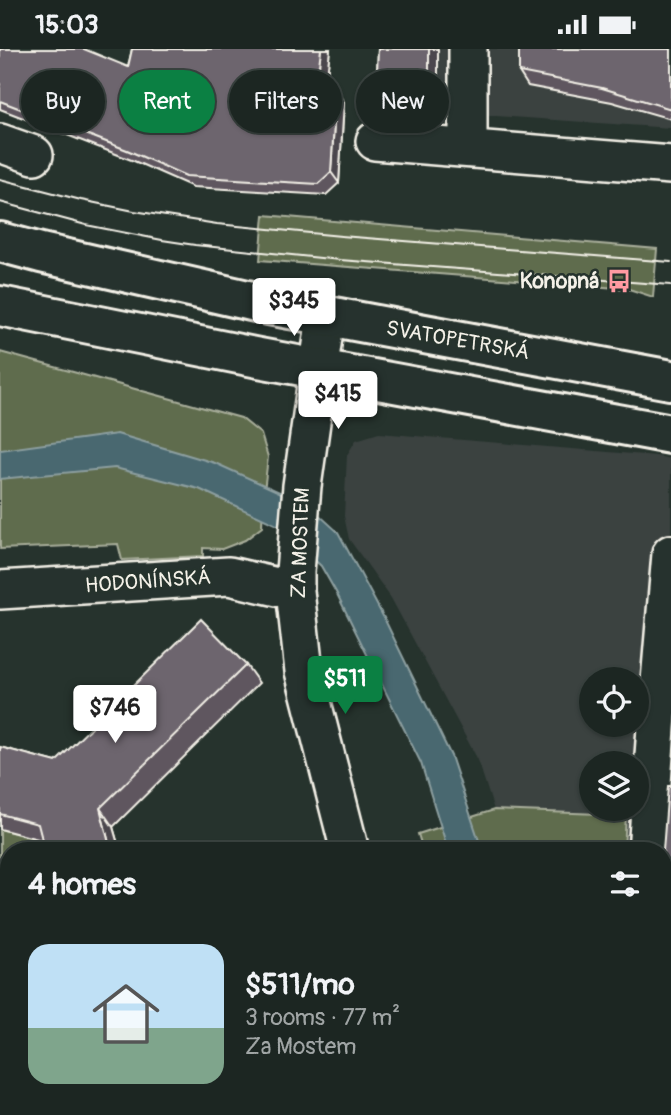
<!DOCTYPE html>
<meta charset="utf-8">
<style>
body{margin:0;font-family:Pangolin,sans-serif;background:#29322f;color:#f1f3f6;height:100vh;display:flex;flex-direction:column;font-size:26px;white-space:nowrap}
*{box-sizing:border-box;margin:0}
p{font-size:23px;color:#a0a5a5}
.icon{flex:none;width:38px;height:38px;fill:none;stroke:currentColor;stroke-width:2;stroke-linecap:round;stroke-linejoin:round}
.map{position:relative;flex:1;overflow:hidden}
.sheet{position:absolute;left:0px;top:793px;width:672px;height:275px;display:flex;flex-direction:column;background:#1c2622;border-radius:28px 28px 0 0;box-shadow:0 2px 5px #0004,0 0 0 2px #3a4340}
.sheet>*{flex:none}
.banner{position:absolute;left:21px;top:21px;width:630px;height:63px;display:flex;gap:14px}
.fabs{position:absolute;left:579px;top:618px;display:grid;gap:14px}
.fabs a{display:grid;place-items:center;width:70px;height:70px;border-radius:50%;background:#1c2622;box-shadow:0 2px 5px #0004,0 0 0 2px #3a4340;font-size:35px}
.price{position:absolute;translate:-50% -60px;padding:0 16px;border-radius:7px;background:#fff;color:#222;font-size:23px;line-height:46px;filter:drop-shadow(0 2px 4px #0008)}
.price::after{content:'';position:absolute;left:50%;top:42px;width:21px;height:16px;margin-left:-10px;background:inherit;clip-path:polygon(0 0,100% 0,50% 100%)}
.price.current{background:#0b8043;color:#fff}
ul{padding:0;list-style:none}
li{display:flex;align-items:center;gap:21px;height:175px;padding:0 28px}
li span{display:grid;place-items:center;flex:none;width:196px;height:140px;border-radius:21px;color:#555}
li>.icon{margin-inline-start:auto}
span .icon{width:84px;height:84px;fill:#fffc;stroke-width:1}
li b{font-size:30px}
h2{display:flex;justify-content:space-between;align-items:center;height:84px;padding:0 28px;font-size:30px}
.pill{padding:0 24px;border-radius:32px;background:#1c2622;box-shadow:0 2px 5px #0004,0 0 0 2px #3a4340;font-size:24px;line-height:63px}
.pill.current{background:#0b8043;color:#fff}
.status{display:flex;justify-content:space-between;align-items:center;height:49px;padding:0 35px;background:#1c2622;direction:ltr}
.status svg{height:19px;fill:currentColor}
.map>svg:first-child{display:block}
.built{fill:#3b4240;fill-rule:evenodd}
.green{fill:#5e6c4e;stroke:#a9ae9b;stroke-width:2}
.water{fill:#496870;stroke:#8d9fa0;stroke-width:2}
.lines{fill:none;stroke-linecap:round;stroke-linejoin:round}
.minor-casing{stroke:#f4f1e8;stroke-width:42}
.major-casing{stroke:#f4f1e8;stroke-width:44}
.minor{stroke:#26332d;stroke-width:37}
.major{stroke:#26332d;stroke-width:38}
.tram{stroke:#f4f1e8;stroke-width:2}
.wall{fill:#5e575f;stroke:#f4f1e8;stroke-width:2}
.shaded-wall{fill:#4c474d;stroke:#f4f1e8;stroke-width:2}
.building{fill:#6d656e;stroke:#f4f1e8;stroke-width:2}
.labels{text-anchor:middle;stroke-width:5;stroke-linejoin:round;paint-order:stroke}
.poi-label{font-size:21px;font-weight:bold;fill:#f4f1e8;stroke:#26332d;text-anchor:end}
.street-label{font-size:21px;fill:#f4f1e8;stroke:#26332d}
</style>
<div class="status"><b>15:03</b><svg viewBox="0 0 49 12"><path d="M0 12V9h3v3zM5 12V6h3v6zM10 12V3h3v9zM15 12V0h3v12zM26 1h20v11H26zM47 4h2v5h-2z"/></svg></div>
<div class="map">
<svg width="671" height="1066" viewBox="0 0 671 1066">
<rect width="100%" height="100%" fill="#26332d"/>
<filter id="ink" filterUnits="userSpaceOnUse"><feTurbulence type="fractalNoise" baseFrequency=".0143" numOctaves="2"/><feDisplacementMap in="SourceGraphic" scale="14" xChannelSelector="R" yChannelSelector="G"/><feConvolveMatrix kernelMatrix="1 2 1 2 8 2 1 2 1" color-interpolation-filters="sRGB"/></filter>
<g filter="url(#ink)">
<path class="built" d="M439 0H671V79L438 63Z
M379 384 656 407 671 410V1066H640V1059H663V802L624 801 626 766 494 761 478 711 391 549 349 490 344 467 347 406 356 391ZM592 630H637V676H592ZM592 714H637V760H592Z"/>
<path class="green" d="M264 166 657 200 653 248 629 240 260 211Z
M0 303 241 369 261 385 268 408 263 451 262 478 245 491 222 500 203 499V507L122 511 118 495 0 500Z
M494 761 626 766 624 801H423L418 785Z
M0 780 51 794 53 801 9 802V1059H120L122 1066H0Z
M518 1059H640V1066H522Z"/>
<path class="water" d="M117 385 215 414 286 446 316 463 338 483 384 569 451 707 482 801H448L421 714 337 545 321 517 277 476 199 440 115 419 0 430V401Z"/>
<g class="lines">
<g class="minor-casing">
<path id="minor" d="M375 92 671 116
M0 94 34 106
M468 99V0
M326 267 302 437 295 523V542L304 622 350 802
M0 541 229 527 295 542
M647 802 656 679 671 505
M421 1059 425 1066"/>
</g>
<g class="major-casing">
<path id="major" d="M0 193 41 204 269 256 671 331
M0 257 259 309 671 385"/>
</g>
<use href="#minor" class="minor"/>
<use href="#major" class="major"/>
<path class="tram" d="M0 130 81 151 134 162 217 175 341 187 671 213
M0 153 86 176 162 191 195 196 340 211 671 236"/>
</g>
<path class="wall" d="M0 0 128 18 132 0H330L325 42H336L344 53 339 134 326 146 193 138 134 112 0 60Z
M378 0H438V63L384 60 376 47Z
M671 0V70L612 53 528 37 519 23Z
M246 616 259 634 113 778 120 802H45L42 791 0 780V698L56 713Z"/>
<path class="shaded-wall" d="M321 0H330L324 52 316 41Z
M429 0H438V63L429 50Z
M336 42 344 53 339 134 331 123Z
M100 759 113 778 120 802H111Z
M179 1059H187L189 1066H181Z"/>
<path class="building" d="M0 0H84L128 18 132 0H321L316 41 336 42 331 123 318 135 186 127 127 101 0 52Z
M378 0H429V50L376 47Z
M519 0H671V60L602 39 519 23Z
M201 570 246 616 100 759 111 802H45L38 775 0 765V698L56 713Z
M668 737H671V1066H640L641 1059H663V802Z
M112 1059H179L181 1066H114Z"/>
</g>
<defs>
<g id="bus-bare" transform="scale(1.89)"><path d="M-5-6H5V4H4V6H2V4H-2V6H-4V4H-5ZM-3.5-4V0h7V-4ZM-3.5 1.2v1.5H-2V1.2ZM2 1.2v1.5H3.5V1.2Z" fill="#ff9aa2" stroke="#26332d" stroke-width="2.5" paint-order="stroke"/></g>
</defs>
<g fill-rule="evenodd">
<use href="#bus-bare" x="619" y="232"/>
</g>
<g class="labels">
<g class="poi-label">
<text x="599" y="239">Konopná</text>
</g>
<g class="street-label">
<text transform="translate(458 291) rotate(10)" y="7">SVATOPETRSKÁ</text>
<text transform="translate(300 494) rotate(-88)" y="7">ZA MOSTEM</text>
<text transform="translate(148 532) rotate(-4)" y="7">HODONÍNSKÁ</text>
</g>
</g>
</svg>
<div class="fabs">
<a><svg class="icon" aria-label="locate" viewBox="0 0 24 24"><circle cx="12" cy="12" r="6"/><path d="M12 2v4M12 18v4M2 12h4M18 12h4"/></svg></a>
<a><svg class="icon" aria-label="layers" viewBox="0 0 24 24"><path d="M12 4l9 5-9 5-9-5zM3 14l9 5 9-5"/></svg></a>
</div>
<b class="price" style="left:294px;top:289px">$345</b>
<b class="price" style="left:338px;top:382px">$415</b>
<b class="price current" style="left:345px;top:667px">$511</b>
<b class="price" style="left:115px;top:696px">$746</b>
<div class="banner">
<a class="pill">Buy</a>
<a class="pill current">Rent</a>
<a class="pill">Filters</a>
<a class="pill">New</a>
</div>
<section class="sheet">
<h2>4 homes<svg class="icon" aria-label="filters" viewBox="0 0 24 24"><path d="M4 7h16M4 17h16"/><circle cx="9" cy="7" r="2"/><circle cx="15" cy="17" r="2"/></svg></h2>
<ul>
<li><span style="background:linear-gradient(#bfe0f5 60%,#7fa58c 0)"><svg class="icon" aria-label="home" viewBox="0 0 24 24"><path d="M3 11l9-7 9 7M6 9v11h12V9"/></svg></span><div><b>$511/mo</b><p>3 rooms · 77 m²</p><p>Za Mostem</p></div></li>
</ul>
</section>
</div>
